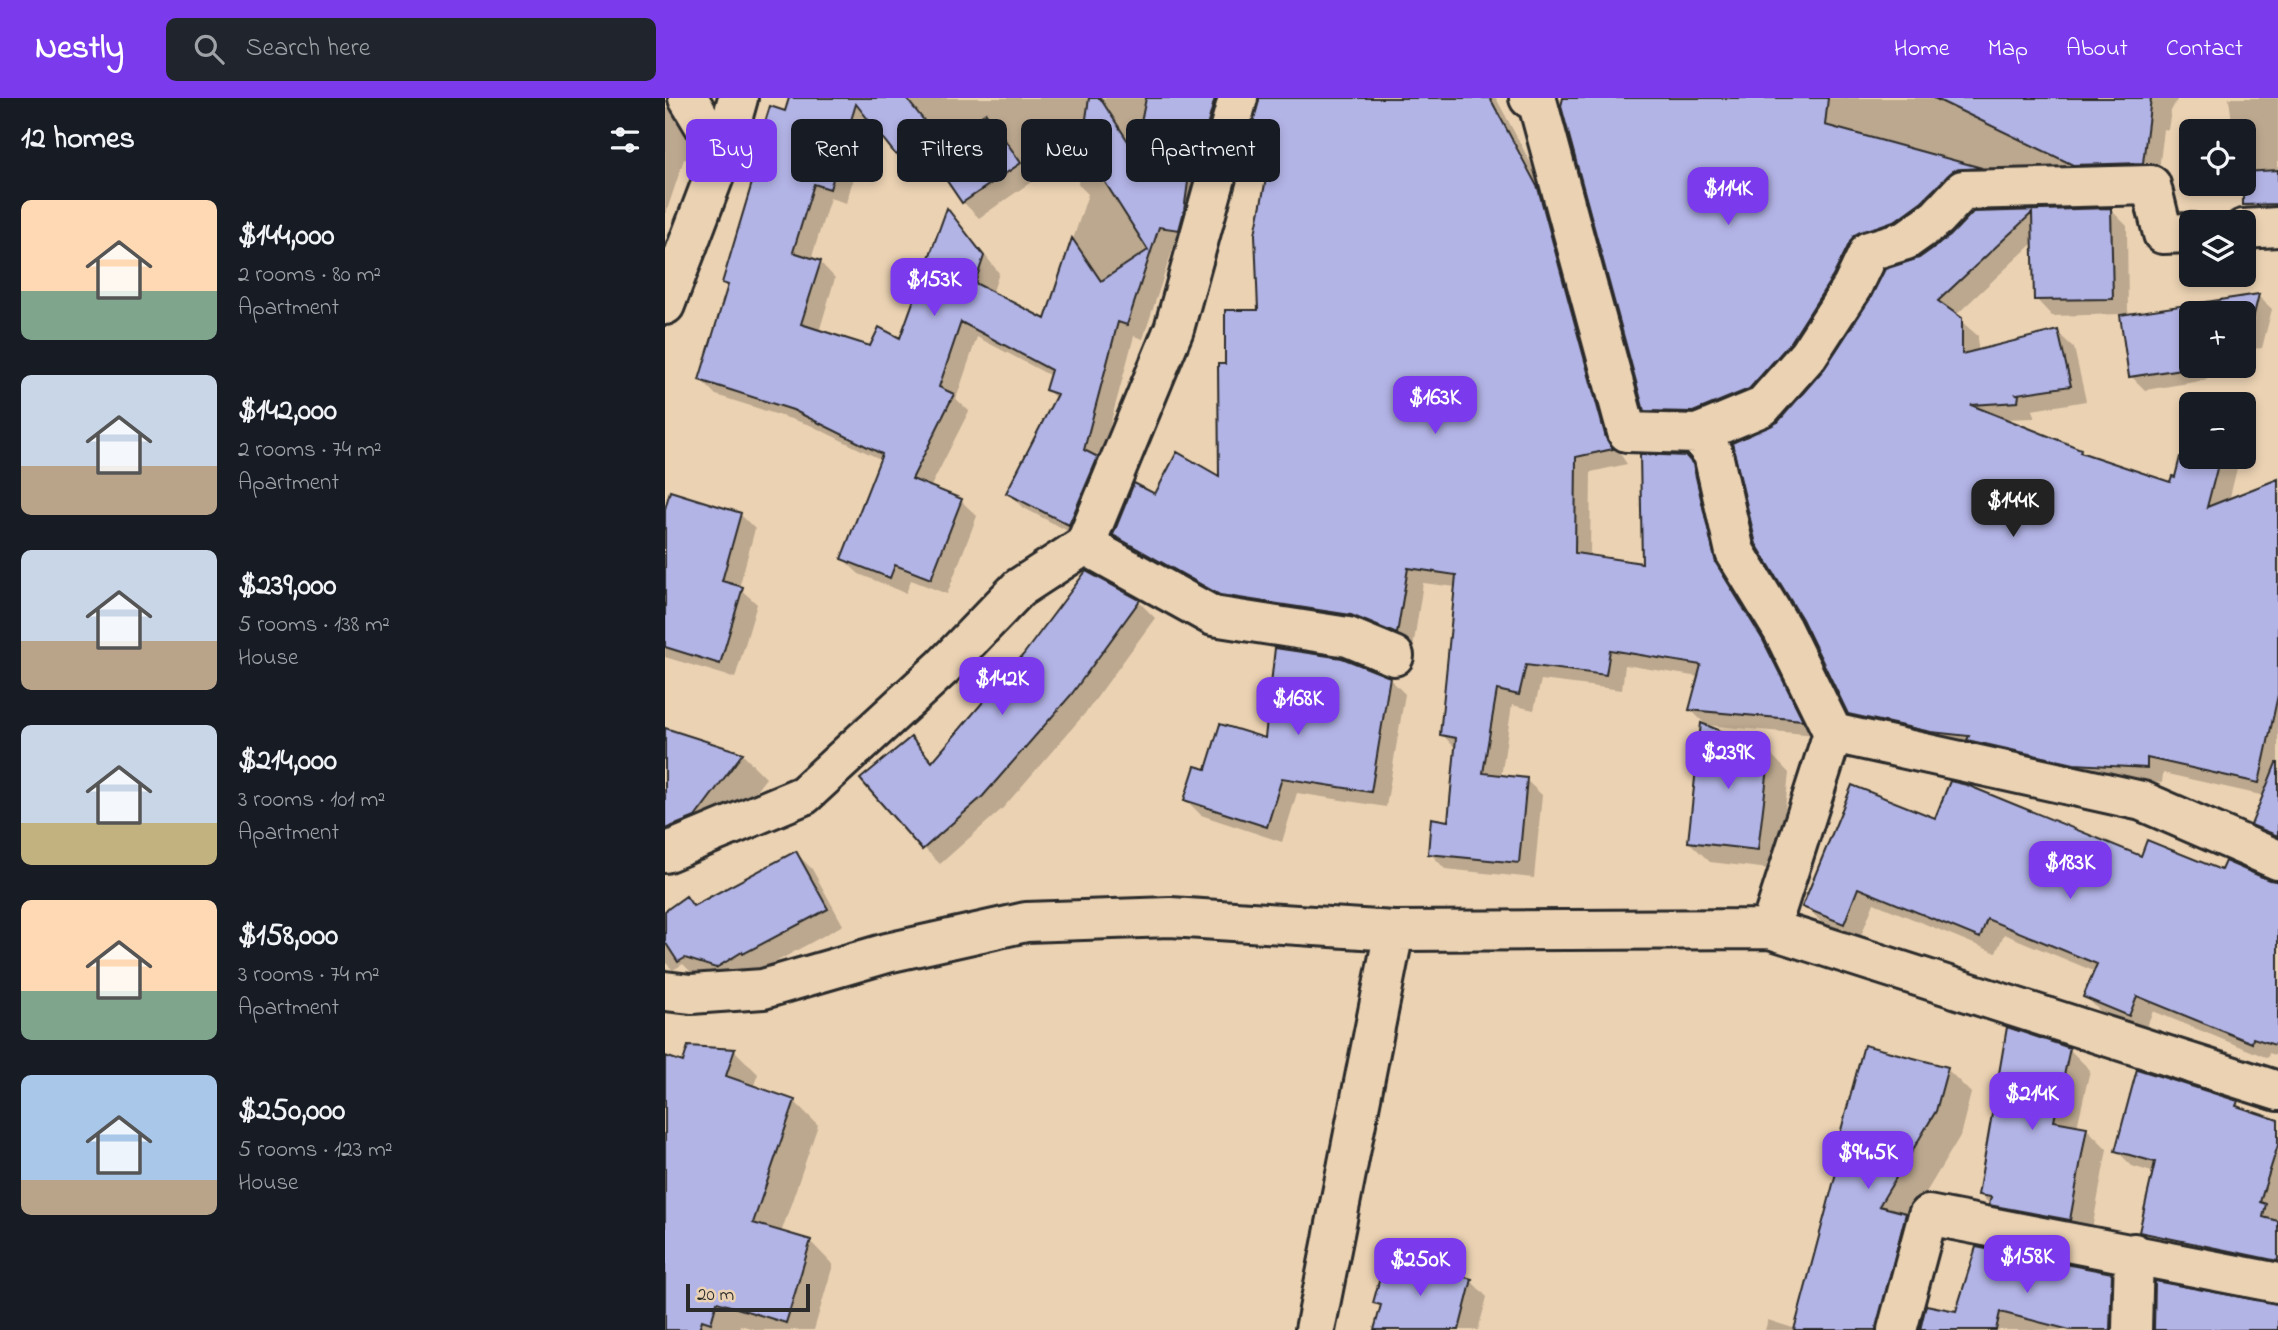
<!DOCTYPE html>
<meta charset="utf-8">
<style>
body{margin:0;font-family:"Indie Flower",sans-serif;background:#20242c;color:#f1f3f6;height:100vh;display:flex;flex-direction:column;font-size:26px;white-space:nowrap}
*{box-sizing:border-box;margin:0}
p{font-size:23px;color:#9ea1a6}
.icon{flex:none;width:38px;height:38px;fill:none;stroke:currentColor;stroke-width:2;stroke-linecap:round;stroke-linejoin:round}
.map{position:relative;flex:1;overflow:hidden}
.sheet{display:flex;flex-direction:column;background:#171b24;width:665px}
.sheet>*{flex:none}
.banner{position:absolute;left:21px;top:21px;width:665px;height:63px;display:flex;gap:14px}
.fabs{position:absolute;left:1514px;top:21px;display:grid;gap:14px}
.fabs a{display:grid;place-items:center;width:77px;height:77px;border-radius:10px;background:#171b24;box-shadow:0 4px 10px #0003;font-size:35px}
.scale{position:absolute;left:21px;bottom:18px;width:124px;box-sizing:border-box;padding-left:7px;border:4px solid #2b2b2b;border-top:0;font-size:19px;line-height:24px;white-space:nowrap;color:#2b2b2b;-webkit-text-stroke:5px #ebd2b3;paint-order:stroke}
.price{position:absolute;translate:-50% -60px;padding:0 16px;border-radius:14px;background:#7c3aed;color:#fff;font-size:23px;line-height:46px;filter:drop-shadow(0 2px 4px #0008)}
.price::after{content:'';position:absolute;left:50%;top:42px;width:21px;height:16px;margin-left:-10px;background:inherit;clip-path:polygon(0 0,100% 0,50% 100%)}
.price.active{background:#222;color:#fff}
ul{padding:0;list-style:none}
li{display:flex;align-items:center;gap:21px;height:175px;padding:0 21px}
li span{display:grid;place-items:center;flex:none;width:196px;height:140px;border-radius:10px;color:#555}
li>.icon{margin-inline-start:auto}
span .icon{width:84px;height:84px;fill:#fffc;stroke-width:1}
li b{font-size:30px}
h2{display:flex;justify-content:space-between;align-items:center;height:84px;padding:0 21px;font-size:30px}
.tag{padding:0 24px;border-radius:10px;background:#171b24;box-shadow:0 4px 10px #0003;font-size:24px;line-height:63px}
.tag.active{background:#7c3aed;color:#fff}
header{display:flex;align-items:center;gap:42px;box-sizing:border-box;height:98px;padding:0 35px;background:#7c3aed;color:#fff}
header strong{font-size:33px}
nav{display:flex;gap:38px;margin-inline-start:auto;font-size:24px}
.search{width:490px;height:63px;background:#20242c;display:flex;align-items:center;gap:18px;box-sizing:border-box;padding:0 24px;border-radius:10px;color:#9ea1a6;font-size:26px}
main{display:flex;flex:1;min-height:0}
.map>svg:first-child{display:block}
.shadow{fill:#0003;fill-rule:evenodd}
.building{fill:#b3b4e6;stroke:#2b2b2b;stroke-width:2}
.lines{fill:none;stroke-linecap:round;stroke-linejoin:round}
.minor-casing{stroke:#2b2b2b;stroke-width:44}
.secondary-casing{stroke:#2b2b2b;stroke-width:44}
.minor{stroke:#ebd2b3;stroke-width:38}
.secondary{stroke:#ebd2b3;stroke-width:38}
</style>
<header>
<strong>Nestly</strong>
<div class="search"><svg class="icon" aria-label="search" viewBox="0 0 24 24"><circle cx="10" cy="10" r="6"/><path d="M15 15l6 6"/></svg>Search here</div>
<nav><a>Home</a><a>Map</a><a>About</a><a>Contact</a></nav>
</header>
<main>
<section class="sheet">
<h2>12 homes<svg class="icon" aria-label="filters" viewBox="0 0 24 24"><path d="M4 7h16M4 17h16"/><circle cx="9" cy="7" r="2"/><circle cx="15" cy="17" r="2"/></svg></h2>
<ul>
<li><span style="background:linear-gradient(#ffd9b3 65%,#7fa58c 0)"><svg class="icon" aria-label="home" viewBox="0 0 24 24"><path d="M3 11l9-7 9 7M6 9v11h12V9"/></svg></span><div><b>$144,000</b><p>2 rooms · 80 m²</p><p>Apartment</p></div></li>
<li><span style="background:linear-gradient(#c9d6e8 65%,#b9a48a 0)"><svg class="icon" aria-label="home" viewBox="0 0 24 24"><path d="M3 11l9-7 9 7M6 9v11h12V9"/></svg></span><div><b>$142,000</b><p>2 rooms · 74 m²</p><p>Apartment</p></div></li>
<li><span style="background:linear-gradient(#c9d6e8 65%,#b9a48a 0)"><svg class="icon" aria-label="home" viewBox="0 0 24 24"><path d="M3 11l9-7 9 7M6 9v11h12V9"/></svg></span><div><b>$239,000</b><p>5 rooms · 138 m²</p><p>House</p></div></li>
<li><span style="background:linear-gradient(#c9d6e8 70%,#c2b280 0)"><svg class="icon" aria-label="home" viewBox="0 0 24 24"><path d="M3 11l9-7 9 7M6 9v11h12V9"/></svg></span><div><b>$214,000</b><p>3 rooms · 101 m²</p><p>Apartment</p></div></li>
<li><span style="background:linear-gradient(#ffd9b3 65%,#7fa58c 0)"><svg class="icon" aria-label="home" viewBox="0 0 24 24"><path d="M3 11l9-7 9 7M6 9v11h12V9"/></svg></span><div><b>$158,000</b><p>3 rooms · 74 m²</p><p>Apartment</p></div></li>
<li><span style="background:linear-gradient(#a9c7e8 75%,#b9a48a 0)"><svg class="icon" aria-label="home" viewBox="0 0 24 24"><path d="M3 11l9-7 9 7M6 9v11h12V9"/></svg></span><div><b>$250,000</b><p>5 rooms · 123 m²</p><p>House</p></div></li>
</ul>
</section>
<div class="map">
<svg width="1613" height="1232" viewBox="0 0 1613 1232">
<rect width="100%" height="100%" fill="#ebd2b3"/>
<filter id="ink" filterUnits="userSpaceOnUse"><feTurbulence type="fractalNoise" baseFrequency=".0143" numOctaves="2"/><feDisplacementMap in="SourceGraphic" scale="14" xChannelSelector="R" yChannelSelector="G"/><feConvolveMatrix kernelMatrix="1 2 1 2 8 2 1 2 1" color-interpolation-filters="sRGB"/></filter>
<g filter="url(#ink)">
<path class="shadow" d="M126 0H574L529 147 510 144 478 241 469 238 435 364 420 442 359 410 343 394 392 301 382 292 386 278 312 239 291 301 304 313 265 390 296 403 312 418 282 496 246 482 241 495 194 476 178 461 217 362 145 327 51 297 35 281 64 190 59 185 93 71 89 66 121 15ZM206 22 232 56 248 71 266 57 298 104 314 120 418 48 413 86 423 96 381 223 327 196 334 175 297 128 282 114 236 242 206 250 154 234 170 180 155 164 146 162 165 100 181 105Z
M596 0H831L888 107 956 357 962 366 926 374 925 459 979 467 1020 359 1037 376 1113 559 1151 637 1041 627 1026 612 1034 579 960 567 957 592 876 582 869 612 847 607 836 679 861 682 877 697 869 780 780 771 765 755 785 724 791 651 777 636 791 489 758 485 748 550 704 532 573 512 466 453 450 437 491 398 556 381 561 267 595 214 604 77 597 75 581 59Z
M900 0H1513L1506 13 1503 32 1499 31 1493 80 1314 85 1205 152 1100 306 996 328 980 312Z
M1564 0H1613V122H1594L1578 106 1575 86H1578V33H1568Z
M0 8 24 30 31 44 27 63 19 61 0 118Z
M1446 112 1462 128 1463 218 1593 198 1607 211 1597 250 1578 252V215H1526V268H1540L1542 282 1480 292 1466 278 1457 216 1387 218 1371 201 1369 144 1290 218 1313 238V254L1392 234 1409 250 1421 303 1367 312 1369 314V320L1338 321 1415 352 1421 357 1506 386 1511 381 1521 341 1526 342V359H1565L1573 366 1564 403 1613 383V746L1605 742 1589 726 1600 698 1498 675 1497 685 1427 681 1201 632 1184 615 1114 325 1254 161 1286 139 1309 115Z
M75 416 90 431 74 490 92 506 70 580 0 559V417Z
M421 475 474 504 490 520 422 613 338 710 275 766 259 750 246 641 268 665 359 558Z
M724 580 740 596 721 709 632 695 617 744 536 717 521 702 542 674Z
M0 632 77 656 101 680 54 742 0 768Z
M1104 654 1124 675 1113 772 1045 764 1024 744Z
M1271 723 1613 785V958L1604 955 1603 960 1488 913 1480 932 1437 915 1420 898 1431 874 1339 836 1331 855 1209 805 1195 840 1156 824 1140 808Z
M131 755 147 771 178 827 96 872 93 869 68 886 37 875 31 879 18 866 8 872 0 864V815L21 800 29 809Z
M1404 951 1425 972 1412 1029 1421 1030 1442 1051 1425 1142 1335 1117 1315 1096Z
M69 952 93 976 88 990 129 1003 153 1027 116 1135 145 1143 168 1167 149 1232H93L75 1227 74 1232H0V960L19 966Z
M1282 971 1306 995 1295 1038 1245 1121 1240 1232H1100L1103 1222 1131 1231 1179 1051 1174 1047Z
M1572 1005 1580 1013 1613 1024V1174L1492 1150 1476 1134 1490 1075 1467 1068 1451 1052Z
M1446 1177 1470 1201V1232H1256L1292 1215Z
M806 1183 822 1199 813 1232H711L717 1210 710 1204Z"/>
<path class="building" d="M124 0H241L265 30 231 57 191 6 165 91 149 86 128 154 156 163 136 226 205 248 214 229 235 240 282 110 319 158 310 185 380 221 407 140 436 183 483 152 417 48 424 0H435L470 54 481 0H550L536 50 528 48 519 113 514 132 494 129 462 227 453 224 419 352 433 359 404 427 341 395 392 296 380 292 386 272 296 224 274 289 289 296 247 381 297 401 266 481 230 467 225 480 176 461 217 356 128 312 34 282 63 187 57 185 92 68 87 67 105 8 120 13Z
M594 0H825L873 90 941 340 948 351 911 359 910 455 977 465 975 356 1021 358 1028 366 1051 465 1098 542 1138 622 1024 612 1036 567 945 552 941 577 861 567 854 597 832 592 818 675 862 680 854 765 763 756 766 720 783 723 791 640 775 637 791 477 743 470 732 536 686 517 555 497 448 437 469 385 490 396 512 354 554 378 553 266H560V212H593L590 136 604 66 579 60Z
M898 0H1163L1160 27 1317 70 1289 72 1257 103 1231 122 1189 137 1168 178 1126 244 1084 291 1028 314 979 313 896 8Z
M1269 0H1486L1478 65 1408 67Z
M321 15 356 65 297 105 263 55Z
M1613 72V106L1578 107V74Z
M1446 110 1448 201 1369 202 1367 115 1273 203 1297 220V256L1393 232 1406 288 1352 296 1354 297 1353 304 1306 307 1416 351 1415 354 1505 384 1507 378 1510 379 1515 359H1555L1542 409 1613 381V597L1594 685 1482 660V670L1409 666 1302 642 1304 638 1266 634 1183 616 1137 521 1091 446 1067 345 1113 324 1159 271 1205 201 1220 171 1254 160 1285 138 1308 114Z
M1594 196 1584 237H1578V215H1526V268L1529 269 1464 279 1455 217Z
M5 393 76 415 57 483 78 489 55 566 0 549V411Z
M421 473 475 502 406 597 318 698 257 752 195 681 246 639 267 664 358 557Z
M610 550 677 560 725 579 706 694 617 680 602 729 519 702 530 668 541 671 555 626 600 640Z
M1036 625 1105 653 1093 752 1023 744Z
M0 630 78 655 30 719 0 731Z
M1611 665H1613V738L1586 727Z
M1285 683 1302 687 1476 758 1482 742 1556 772 1560 763 1604 782 1613 783V948L1588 940 1587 945 1472 898 1464 918 1418 899 1432 866 1322 821 1315 840 1193 790 1179 826 1137 809 1187 687 1270 720Z
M131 753 163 811 78 856 77 854 51 870 20 860 13 864 0 844V813L21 798 28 808Z
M1342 929 1405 950 1389 1023 1422 1029 1405 1122 1324 1107 1326 1099 1313 1097Z
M1199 947 1283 969 1271 1013 1214 1108 1241 1115 1211 1232H1129L1178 1049 1172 1047Z
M23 948 70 951 61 978 130 1002 88 1125 146 1142 121 1225 52 1204 46 1225 37 1222 34 1232H0V958L18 964Z
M1472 971 1573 1003 1571 1008 1613 1022V1047L1595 1104 1601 1106 1598 1119 1613 1123V1163L1474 1134 1490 1064 1450 1053Z
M1311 1149 1447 1175 1445 1232H1405L1335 1214 1331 1232H1255L1261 1207 1291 1213Z
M721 1158 807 1181 794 1232H709L716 1207 708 1205Z
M1490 1183 1613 1206V1232H1489Z"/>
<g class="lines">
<g class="minor-casing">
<path id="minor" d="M23 0 57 57
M864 0 873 6 962 334 1032 336 1048 356 1070 454 1117 531 1168 635
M1578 131 1613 129
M1032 336 1097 309 1143 257 1187 189 1204 153 1241 142 1272 120 1298 92 1486 87 1498 136 1526 135
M420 447 548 518 683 539 729 558
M0 755 139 697 278 569 354 490 420 447 509 231 573 0
M1105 831 1168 635 1477 703 1613 762
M0 893 26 896 98 891 222 855 361 824 505 819 729 833 1105 831 1613 993
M650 1232 729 833
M1232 1232 1263 1117 1613 1185
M1467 1232 1469 1155"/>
</g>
<g class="secondary-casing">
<path id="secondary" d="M0 207 57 57 73 0"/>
</g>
<use href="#minor" class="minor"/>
<use href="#secondary" class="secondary"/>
</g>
</g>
</svg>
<div class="fabs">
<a><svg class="icon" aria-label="locate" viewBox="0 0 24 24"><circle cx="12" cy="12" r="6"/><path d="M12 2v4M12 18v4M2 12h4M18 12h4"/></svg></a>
<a><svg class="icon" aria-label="layers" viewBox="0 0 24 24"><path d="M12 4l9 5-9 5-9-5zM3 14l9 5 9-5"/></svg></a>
<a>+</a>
<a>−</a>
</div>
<div class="scale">20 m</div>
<b class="price" style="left:1063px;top:129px">$114K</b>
<b class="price" style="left:269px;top:220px">$153K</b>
<b class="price" style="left:770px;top:338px">$163K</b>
<b class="price active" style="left:1348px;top:441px">$144K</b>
<b class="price" style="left:337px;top:619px">$142K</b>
<b class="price" style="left:633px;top:639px">$168K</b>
<b class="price" style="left:1063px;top:693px">$239K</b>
<b class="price" style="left:1405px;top:803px">$183K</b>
<b class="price" style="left:1367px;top:1034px">$214K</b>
<b class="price" style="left:1203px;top:1093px">$94.5K</b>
<b class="price" style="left:1362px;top:1197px">$158K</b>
<b class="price" style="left:755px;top:1200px">$250K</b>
<div class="banner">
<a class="tag active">Buy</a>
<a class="tag">Rent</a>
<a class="tag">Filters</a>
<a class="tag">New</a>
<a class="tag">Apartment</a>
</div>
</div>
</main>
